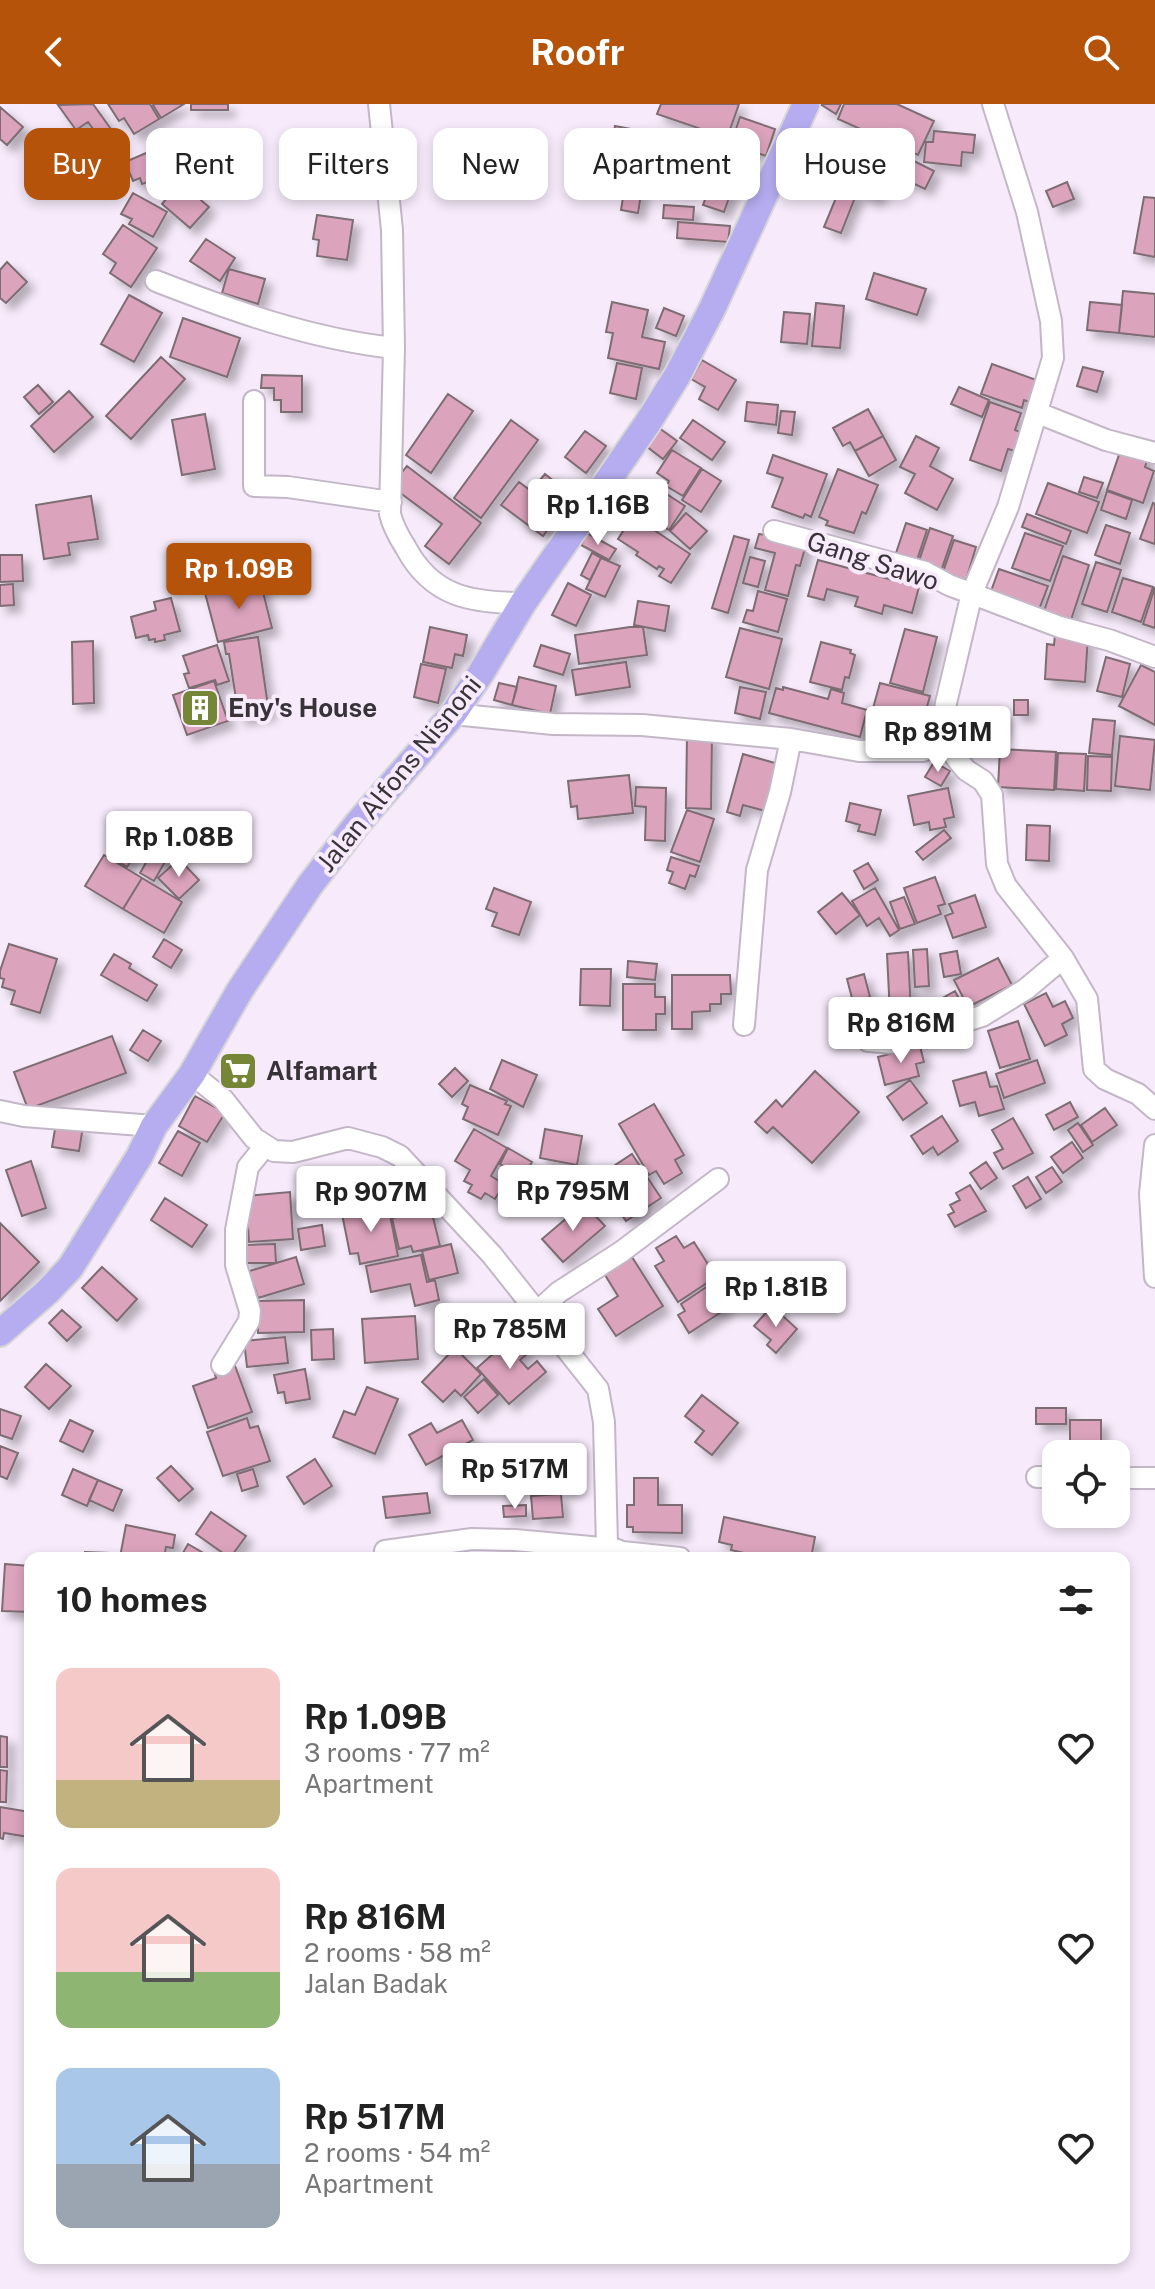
<!DOCTYPE html>
<meta charset="utf-8">
<style>
body{margin:0;font-family:"Public Sans",sans-serif;background:#f6f6f6;color:#222;height:100vh;display:flex;flex-direction:column;font-size:30px;white-space:nowrap}
*{box-sizing:border-box;margin:0}
p{font-size:26px;color:#767676}
.icon{flex:none;width:44px;height:44px;fill:none;stroke:currentColor;stroke-width:2;stroke-linecap:round;stroke-linejoin:round}
.map{position:relative;flex:1;overflow:hidden}
.panel{position:absolute;left:24px;top:1448px;width:1106px;height:712px;display:flex;flex-direction:column;background:#fff;border-radius:16px;box-shadow:0 4px 12px #0003}
.panel>*{flex:none}
.top-card{position:absolute;left:24px;top:24px;width:1108px;height:72px;display:flex;gap:16px}
.controls{position:absolute;left:1042px;top:1336px;display:grid;gap:16px}
.controls a{display:grid;place-items:center;width:88px;height:88px;border-radius:16px;background:#fff;box-shadow:0 4px 12px #0003;font-size:40px}
.price{position:absolute;translate:-50% -68px;padding:0 18px;border-radius:8px;background:#fff;color:#222;font-size:26px;line-height:52px;filter:drop-shadow(0 2px 4px #0008)}
.price::after{content:'';position:absolute;left:50%;top:48px;width:24px;height:18px;margin-left:-12px;background:inherit;clip-path:polygon(0 0,100% 0,50% 100%)}
.price.selected{background:#b45309;color:#fff}
ul{padding:0;list-style:none}
li{display:flex;align-items:center;gap:24px;height:200px;padding:0 32px}
li span{display:grid;place-items:center;flex:none;width:224px;height:160px;border-radius:16px;color:#555}
li>.icon{margin-inline-start:auto}
span .icon{width:96px;height:96px;fill:#fffc;stroke-width:1}
li b{font-size:34px}
h2{display:flex;justify-content:space-between;align-items:center;height:96px;padding:0 32px;font-size:34px}
.tag{padding:0 28px;border-radius:16px;background:#fff;box-shadow:0 4px 12px #0003;font-size:28px;line-height:72px}
.tag.selected{background:#b45309;color:#fff}
header{display:flex;justify-content:space-between;align-items:center;height:104px;padding:0 32px;background:#b45309;color:#fff;font-size:36px;font-weight:700}
.map>svg:first-child{display:block}
.building{fill:#dba3bc;stroke:#7e6c73;stroke-width:2;filter:url(#shadow)}
.lines{fill:none;stroke-linecap:round;stroke-linejoin:round}
.minor-casing{stroke:#c3b7c7;stroke-width:24}
.major-casing{stroke:#d7d6d7;stroke-width:30}
.minor{stroke:#fff;stroke-width:20}
.major{stroke:#b5adf0;stroke-width:26}
.labels{text-anchor:middle;stroke-width:8;stroke-linejoin:round;paint-order:stroke}
.street-label{font-size:26px;fill:#383339;stroke:#f7ebfb}
.poi-label{font-size:26px;font-weight:bold;fill:#383339;stroke:#f7ebfb;text-anchor:start}
</style>
<header><svg class="icon" aria-label="back" viewBox="0 0 24 24"><path d="M15 5l-7 7 7 7"/></svg>Roofr<svg class="icon" aria-label="search" viewBox="0 0 24 24"><circle cx="10" cy="10" r="6"/><path d="M15 15l6 6"/></svg></header>
<div class="map">
<svg width="1155" height="2185" viewBox="0 0 1155 2185">
<defs>
<filter id="shadow"><feDropShadow dx="7" dy="7" stdDeviation="4" flood-color="#0004"/></filter>
</defs>
<rect width="100%" height="100%" fill="#f7ebfb"/>
<path class="building" d="M93 0 113 28 101 36 88 18 76 26 58 1Z
M108 0H150L159 15 134 30 124 14 119 17Z
M155 0H184L161 14 153 1Z
M191 0H228V6H191Z
M661 0H739L727 34 657 10Z
M820 0H841L836 10Z
M844 0H897L934 17 918 51 838 15Z
M0 3 23 23 7 41 0 35Z
M740 13 775 25 766 52 731 40Z
M615 22 647 28 642 54 610 48Z
M934 27 975 31 973 49 962 48 961 62 924 58 926 38H933Z
M659 38 692 43 686 85 659 81 661 71 654 70Z
M222 40 223 57H219V62H214V64L206 65V74L176 76 174 42Z
M718 42 749 53 738 84 733 82 724 108 703 101 713 75 707 73Z
M160 43 176 78 158 86 153 76 142 80 140 74 133 77 125 58Z
M850 48 889 64 876 95 837 78Z
M610 51 653 60 649 81 615 74V77L605 75Z
M902 51 934 67 925 85 893 70Z
M180 78 209 103 190 124 162 100Z
M1067 78 1074 95 1053 103 1046 87Z
M625 81 642 84 638 109 621 106Z
M840 84 856 91 841 129 824 123Z
M133 89 167 108 153 133 129 120 132 115 121 110Z
M1144 93 1155 94V153L1134 149Z
M664 101 694 103 693 116 663 114Z
M317 111 353 116 347 156 317 152 319 136 313 135Z
M678 118 730 122 728 138 677 134Z
M123 121 157 144 131 183 110 169 116 159 103 150Z
M206 135 235 154 220 177 190 157Z
M7 158 27 178 6 199 0 194V166Z
M229 165 265 175 258 200 222 189Z
M874 169 926 185 917 211 866 195Z
M1123 187 1155 190V233L1119 229Z
M129 191 162 209 134 258 101 240Z
M612 198 648 206 642 233 665 238 659 265 608 254 613 229 606 228Z
M1090 198 1122 201 1119 229 1087 226Z
M816 199 844 202 840 244 812 242Z
M664 204 684 212 676 232 656 224Z
M784 208 810 210 807 240 781 238Z
M183 214 240 234 227 273 170 253Z
M161 253 185 275 131 335 106 312Z
M702 256 736 276 718 306 699 295 705 283 691 275Z
M617 259 642 264 636 295 610 289Z
M992 260 1042 278 1034 300 1024 296 1022 304 981 290Z
M1083 263 1103 268 1097 288 1077 282Z
M262 271 302 272V308H281V296H274V284H261Z
M38 281 53 298 39 310 24 293Z
M959 283 989 296 982 313 951 300Z
M69 287 93 313 54 348 31 322Z
M448 290 473 307 431 369 406 351Z
M747 298 778 301 776 321 745 317Z
M990 298 1021 309 1015 326 1022 329 1015 347 1008 345 1001 367 970 356Z
M868 305 883 332 855 347 850 338 843 342 833 324Z
M781 307 795 308 792 331 778 329Z
M205 310 215 365 182 371 172 316Z
M511 316 538 336 481 414 454 394Z
M693 316 725 338 712 356 680 334Z
M655 321 677 337 663 355 642 339Z
M585 327 606 342 586 369 565 353Z
M883 332 896 356 869 372 855 347Z
M916 332 939 344 930 362 953 375 937 406 905 389 915 370 900 363Z
M1122 342 1149 351 1145 363 1154 367 1143 399 1107 386Z
M672 346 701 364 683 392 666 382 669 377 657 369Z
M773 351 827 370 811 413 805 410 803 414 772 403 783 374 767 369Z
M407 362 481 419 449 460 425 442 442 420 391 382Z
M702 365 721 377 701 408 682 396Z
M838 365 878 381 866 410 862 408 854 429 826 421 828 417 819 413Z
M545 370 573 392 543 432 501 401 519 378 531 387Z
M1084 373 1103 379 1097 394 1079 388Z
M648 378 685 402 669 426 632 403Z
M1048 379 1099 398 1087 429 1036 410Z
M1107 387 1132 396 1126 415 1101 406Z
M91 392 98 435 68 439 70 451 44 455 36 401Z
M1153 399 1155 400V440L1140 435Z
M686 409 707 427 690 445 670 427Z
M1027 410 1071 427 1066 440 1022 423Z
M633 412 690 450 671 479 659 472 664 465 659 462 657 465 636 451 638 448 618 435Z
M906 419 927 426 917 456 896 449Z
M1106 421 1130 429 1120 460 1095 451Z
M930 424 953 432 941 467 918 460Z
M587 429 616 445 609 456 581 441Z
M1025 429 1063 442 1050 477 1012 464Z
M759 430 807 437 800 462 796 461 788 492 765 486 775 449 755 444Z
M734 432 749 436 728 509 712 504Z
M954 436 976 443 966 476 943 468Z
M231 441 242 477 214 486 203 449Z
M592 449 601 454 590 476 581 471Z
M0 451H22L23 477 0 478Z
M1063 452 1089 461 1071 516 1044 507Z
M750 453 765 457 758 483 743 479Z
M601 454 620 462 605 493 586 485Z
M818 456 919 483 912 509 884 501 882 510 855 502 858 493 827 485 824 496 808 492Z
M1096 458 1121 466 1107 508 1082 500Z
M999 465 1048 482 1038 508 990 490Z
M1123 474 1153 483 1141 518 1112 508Z
M260 476 272 524 218 538 205 489Z
M568 479 591 491 576 522 552 511Z
M13 480 14 501 0 502V481Z
M1155 483V524L1143 520Z
M758 487 787 495 778 528 743 518 747 506 753 507Z
M171 494 180 527 164 531 165 536 155 538V535L149 536 148 531 136 534 131 513 156 506 154 498Z
M638 497 669 502 665 527 634 521Z
M430 523 467 531 463 552 455 550 452 564 423 558Z
M630 523H643L647 551 579 560 575 531Z
M740 524 782 535 769 585 726 573Z
M905 525 937 533 923 588 890 579Z
M1055 530 1088 533 1085 578 1045 575 1047 540 1054 541Z
M258 533 269 609 239 614 229 550H226L224 538Z
M93 537 94 599 73 600 72 538Z
M821 538 851 546 850 549 855 551 849 574 845 573 842 586 810 578Z
M217 541 229 577 217 581 215 576 189 584 184 570 189 569 183 552Z
M541 541 570 550 563 571 534 562Z
M1106 553 1130 560 1122 593 1097 587Z
M626 558 630 583 576 591 572 566Z
M421 560 446 565 438 599 414 593Z
M1141 561 1155 568V621L1119 602Z
M519 573 556 582 550 610 512 601Z
M214 577 228 617 187 631 173 591Z
M499 579 517 583 512 601 494 596Z
M880 579 930 592 920 628 870 615Z
M740 583 766 588 760 615 735 609Z
M783 583 828 595 831 585 844 589 842 599 867 606 860 633 769 609 776 584 783 586Z
M1014 596H1028V611H1014Z
M995 608 1004 610 1002 627 993 626Z
M1093 615 1115 617 1112 651 1089 649Z
M687 630H712L711 705 686 704Z
M1120 632 1155 636 1150 686 1115 682Z
M1000 645 1056 648 1054 686 998 683Z
M1058 649 1086 650 1084 687 1056 685Z
M743 650 782 661 769 708 743 701 740 712 727 708Z
M1088 652 1112 653 1111 687 1087 686Z
M934 658 950 667 941 682 925 673Z
M629 671 633 709 578 715 577 702 571 703 568 677Z
M636 683 666 684 665 737 645 736 646 703 635 702Z
M948 684 954 713 944 715 946 723 930 726 929 718 914 721 908 692Z
M850 699 881 706 875 731 858 727 860 721 846 717Z
M687 706 714 715 700 758 671 748Z
M1027 721 1050 722 1049 757 1026 756Z
M944 726 951 734 923 756 916 748Z
M124 731 141 742 127 763 110 752Z
M156 741 170 749 154 777 140 769Z
M104 751 142 774 123 805 85 782Z
M671 753 699 762 695 773 690 771 685 785 669 779 673 768 667 766Z
M179 755 199 776 179 795 158 774Z
M868 759 878 776 864 785 854 767Z
M935 773 945 800 938 802 941 810 917 819 904 784Z
M142 774 182 798 164 829 123 805Z
M494 784 531 798 519 831 492 822 497 809 486 805Z
M875 784 899 826 890 832 879 814 867 822 852 797Z
M842 789 860 811 836 830 818 808Z
M975 791 986 823 953 834 945 812 953 809 949 800Z
M904 793 915 820 900 825 890 798Z
M164 835 182 846 171 864 153 853Z
M9 840 57 855 40 909 11 900 15 887 2 883 4 875 0 874V867Z
M927 845 929 882 915 883 913 846Z
M957 847 961 870 944 873 940 850Z
M908 848 911 909 890 910 887 850Z
M114 850 131 860 129 864 157 881 147 897 101 871Z
M998 854 1012 881 968 903 954 876Z
M628 857 657 860 655 876 627 873Z
M581 865H611L610 902 580 901Z
M864 870 870 893 853 898 847 875Z
M672 871H730L731 890H721V900H710V907L692 908V925H672Z
M623 880H655V893H665V910H656V926H623Z
M955 887 962 900 946 909 939 896Z
M1046 889 1053 903 1065 897 1073 914 1062 920 1067 931 1045 942 1024 900Z
M1018 917 1030 955 1000 964 988 927Z
M143 926 161 937 148 957 130 946Z
M112 932 126 969 28 1005 14 968Z
M920 942 924 958 916 960 919 972 885 981 878 953Z
M502 956 537 971 523 1003 490 985Z
M1037 956 1045 979 1004 994 996 970Z
M455 964 468 977 452 993 439 980Z
M815 967 859 1008 812 1059 773 1023 767 1029 755 1018 776 996 782 1003Z
M986 968 990 983 997 982 1004 1005 979 1012 975 998 960 1002 953 977Z
M910 976 927 999 903 1016 887 993Z
M470 981 507 997 505 1000 511 1002 498 1031 463 1015 468 1003 462 1000Z
M195 992 225 1009 207 1038 179 1022Z
M1070 998 1078 1013 1054 1026 1046 1011Z
M654 1000 684 1051 675 1056 682 1069 664 1080 656 1067 649 1071 619 1020Z
M1105 1004 1117 1021 1092 1038 1081 1021Z
M942 1012 958 1037 938 1051 933 1043 923 1050 911 1032Z
M1013 1014 1033 1049 1003 1065 994 1049 1003 1045 992 1026Z
M56 1019 83 1023 79 1047 52 1043Z
M1078 1019 1093 1041 1083 1048 1068 1026Z
M474 1025 507 1044 491 1072 504 1080 495 1095 485 1089 481 1095 468 1088 472 1081 464 1077 470 1066 455 1057Z
M545 1025 582 1032 577 1061 540 1054Z
M178 1027 200 1039 182 1072 159 1059Z
M1072 1038 1083 1054 1063 1069 1051 1053Z
M508 1044 532 1058 516 1084 502 1076 509 1065 500 1060Z
M632 1050 661 1094 626 1117 597 1073Z
M31 1057 46 1104 22 1112 6 1066Z
M986 1058 997 1074 981 1085 970 1069Z
M1052 1063 1062 1078 1046 1089 1036 1073Z
M1028 1073 1041 1095 1026 1104 1013 1082Z
M970 1081 986 1107 955 1123 948 1111 954 1108 950 1101 960 1096 956 1089Z
M290 1088 293 1135 249 1138 246 1092Z
M165 1094 207 1121 192 1143 151 1116Z
M429 1097 440 1142 413 1148 411 1142 399 1145 392 1114 411 1110 409 1101Z
M388 1101 398 1152 360 1160 358 1149 350 1150 342 1110Z
M586 1102 605 1122 563 1158 542 1135 576 1106 578 1108Z
M0 1119 39 1158 0 1197Z
M322 1121 325 1142 301 1146 298 1125Z
M676 1132 684 1144 694 1138 716 1173 678 1198 655 1162 664 1157 656 1144Z
M275 1140 276 1159H242V1141Z
M451 1140 458 1169 429 1176 422 1147Z
M421 1151 427 1178 435 1176 439 1196 415 1202 410 1180 371 1188 366 1162Z
M296 1153 304 1180 258 1194 254 1182 248 1184 243 1169Z
M632 1153 663 1202 616 1232 598 1205 618 1192 605 1171Z
M102 1163 137 1195 117 1217 82 1184Z
M711 1180 726 1205 689 1229 678 1211 685 1207 681 1200Z
M304 1196V1228L258 1229V1197Z
M772 1202 797 1225 776 1249 767 1241 771 1236 754 1222Z
M62 1206 81 1223 67 1237 49 1219Z
M415 1212 418 1255 365 1259 362 1215Z
M333 1225 334 1255 312 1256 311 1226Z
M285 1233 288 1259 247 1263 244 1237Z
M512 1233 527 1250 520 1256 528 1265 537 1257 546 1268 509 1300 477 1264Z
M455 1244 481 1270 461 1292 455 1286 443 1298 422 1278Z
M234 1259 252 1308 208 1324 193 1282 216 1274 214 1267Z
M46 1260 71 1282 49 1305 25 1283Z
M305 1265 310 1295 286 1299 284 1288 278 1289 274 1271Z
M484 1275 498 1291 478 1309 464 1293Z
M367 1283 398 1295 375 1350 333 1333 344 1307 355 1311Z
M702 1291 738 1319 712 1351 695 1338 704 1327 685 1312Z
M1036 1304H1066V1320H1036Z
M0 1305 21 1312 12 1335 0 1331Z
M247 1314 250 1324 258 1322 270 1357 223 1372 207 1328Z
M70 1316 93 1327 83 1348 60 1337Z
M462 1316 473 1336 426 1361 409 1331 431 1319 437 1329Z
M1070 1316H1101V1350H1070Z
M0 1342 18 1349 7 1375 0 1372Z
M315 1355 332 1382 304 1400 287 1373Z
M171 1362 193 1385 179 1397 157 1374Z
M73 1365 98 1376 87 1402 62 1391Z
M253 1365 258 1382 242 1387 237 1370Z
M634 1374H658V1401H682V1429L633 1428V1423H627V1401H634Z
M98 1376 122 1386 113 1407 89 1396Z
M427 1389 430 1409 386 1414 383 1393Z
M561 1390 563 1413 533 1415 531 1392Z
M526 1401V1412L504 1413 503 1402Z
M211 1408 246 1432 230 1454 196 1430Z
M724 1413 815 1433 811 1454H766L731 1446 732 1441 719 1438Z
M126 1421 175 1431 173 1444 166 1443 164 1454 120 1453Z
M188 1440 212 1454H180Z
M551 1446 582 1447V1454H550Z
M85 1448 110 1449V1454H85Z
M5 1460 30 1462V1508L2 1507Z
M28 1532H30V1576H27Z
M0 1632 7 1633V1663H0Z
M0 1666 7 1667 6 1698H0Z
M0 1703 30 1708 29 1733 4 1729 3 1735 0 1734Z"/>
<g class="lines">
<g class="minor-casing">
<path id="minor" d="M379 0 392 126 394 244 390 410C393 423 399 433 406 444 432 493 472 499 523 499
M993 0 1027 108 1051 217 1053 254 1008 403 972 489 946 599 944 615 947 638 957 655 966 666 983 677 992 691 997 760 1006 782 1063 854 1087 895 1094 965 1105 975 1138 990 1155 1005
M156 177C233 207 311 235 394 244
M254 297V382L288 383 391 398
M1038 309 1106 336 1155 349
M774 427 925 468 949 481 1060 523 1109 536 1155 553
M453 610 553 620 642 621 791 635 859 647H923L947 638
M744 921 757 766 780 688 791 635
M868 937 896 939 982 912 1026 885 1063 854
M192 970 223 995 254 1034 274 1047 293 1048 348 1034 382 1043 400 1052 492 1151 598 1285 604 1318 607 1442 622 1448 680 1454
M0 1007 24 1012 154 1022
M1155 1041 1150 1090 1155 1173
M536 1209 559 1188 621 1148 718 1075
M222 1261 249 1217 250 1207 236 1161V1126L248 1063 265 1042
M1037 1373H1056
M1116 1374H1155
M385 1447 472 1435 515 1436 612 1445"/>
</g>
<g class="major-casing">
<path id="major" d="M0 1229 47 1188 70 1164 139 1053 154 1022 192 970 240 886 310 781 358 719 453 610 481 569 523 499 647 320 677 272 712 205 806 0"/>
</g>
<use href="#minor" class="minor"/>
<use href="#major" class="major"/>
</g>
<defs>
<g id="building-square" transform="scale(2)"><rect x="-9" y="-9" width="18" height="18" rx="4" fill="#758636" stroke="#f7ebfb"/><path d="M-4-6H4V6H1V3H-1V6H-4ZM-2.5-4.3h1.7v1.8h-1.7ZM.8-4.3h1.7v1.8H.8ZM-2.5-1h1.7V.8h-1.7ZM.8-1h1.7V.8H.8Z" fill="#fff"/></g>
<g id="supermarket-square" transform="scale(2)"><rect x="-9" y="-9" width="18" height="18" rx="4" fill="#758636" stroke="#f7ebfb"/><path d="M-6-5.5h2.5l.6 2H6L4.5 2H-2.5L-4.4-4H-6ZM-1.5 3.2a1.3 1.3 0 1 0 .1 0ZM3 3.2a1.3 1.3 0 1 0 .1 0Z" fill="#fff"/></g>
</defs>
<g fill-rule="evenodd">
<use href="#building-square" x="200" y="604"/>
<use href="#supermarket-square" x="238" y="967"/>
</g>
<g class="labels">
<g class="street-label">
<text transform="translate(873 457) rotate(18)" y="9">Gang Sawo</text>
<text transform="translate(399 670) rotate(-51)" y="9">Jalan Alfons Nisnoni</text>
</g>
<g class="poi-label">
<text x="228" y="613">Eny's House</text>
<text x="266" y="976">Alfamart</text>
</g>
</g>
</svg>
<div class="controls">
<a><svg class="icon" aria-label="locate" viewBox="0 0 24 24"><circle cx="12" cy="12" r="6"/><path d="M12 2v4M12 18v4M2 12h4M18 12h4"/></svg></a>
</div>
<b class="price" style="left:598px;top:443px">Rp 1.16B</b>
<b class="price selected" style="left:239px;top:507px">Rp 1.09B</b>
<b class="price" style="left:938px;top:670px">Rp 891M</b>
<b class="price" style="left:179px;top:775px">Rp 1.08B</b>
<b class="price" style="left:901px;top:961px">Rp 816M</b>
<b class="price" style="left:573px;top:1129px">Rp 795M</b>
<b class="price" style="left:371px;top:1130px">Rp 907M</b>
<b class="price" style="left:776px;top:1225px">Rp 1.81B</b>
<b class="price" style="left:510px;top:1267px">Rp 785M</b>
<b class="price" style="left:515px;top:1407px">Rp 517M</b>
<div class="top-card">
<a class="tag selected">Buy</a>
<a class="tag">Rent</a>
<a class="tag">Filters</a>
<a class="tag">New</a>
<a class="tag">Apartment</a>
<a class="tag">House</a>
</div>
<section class="panel">
<h2>10 homes<svg class="icon" aria-label="filters" viewBox="0 0 24 24"><path d="M4 7h16M4 17h16"/><circle cx="9" cy="7" r="2"/><circle cx="15" cy="17" r="2"/></svg></h2>
<ul>
<li><span style="background:linear-gradient(#f6c9c9 70%,#c2b280 0)"><svg class="icon" aria-label="home" viewBox="0 0 24 24"><path d="M3 11l9-7 9 7M6 9v11h12V9"/></svg></span><div><b>Rp 1.09B</b><p>3 rooms · 77 m²</p><p>Apartment</p></div><svg class="icon" aria-label="heart" viewBox="0 0 24 24"><path d="M12 20l-8-8c-3-5 5-10 8-4 3-6 11-1 8 4z"/></svg></li>
<li><span style="background:linear-gradient(#f6c9c9 65%,#8fb573 0)"><svg class="icon" aria-label="home" viewBox="0 0 24 24"><path d="M3 11l9-7 9 7M6 9v11h12V9"/></svg></span><div><b>Rp 816M</b><p>2 rooms · 58 m²</p><p>Jalan Badak</p></div><svg class="icon" aria-label="heart" viewBox="0 0 24 24"><path d="M12 20l-8-8c-3-5 5-10 8-4 3-6 11-1 8 4z"/></svg></li>
<li><span style="background:linear-gradient(#a9c7e8 60%,#9aa5b1 0)"><svg class="icon" aria-label="home" viewBox="0 0 24 24"><path d="M3 11l9-7 9 7M6 9v11h12V9"/></svg></span><div><b>Rp 517M</b><p>2 rooms · 54 m²</p><p>Apartment</p></div><svg class="icon" aria-label="heart" viewBox="0 0 24 24"><path d="M12 20l-8-8c-3-5 5-10 8-4 3-6 11-1 8 4z"/></svg></li>
</ul>
</section>
</div>
